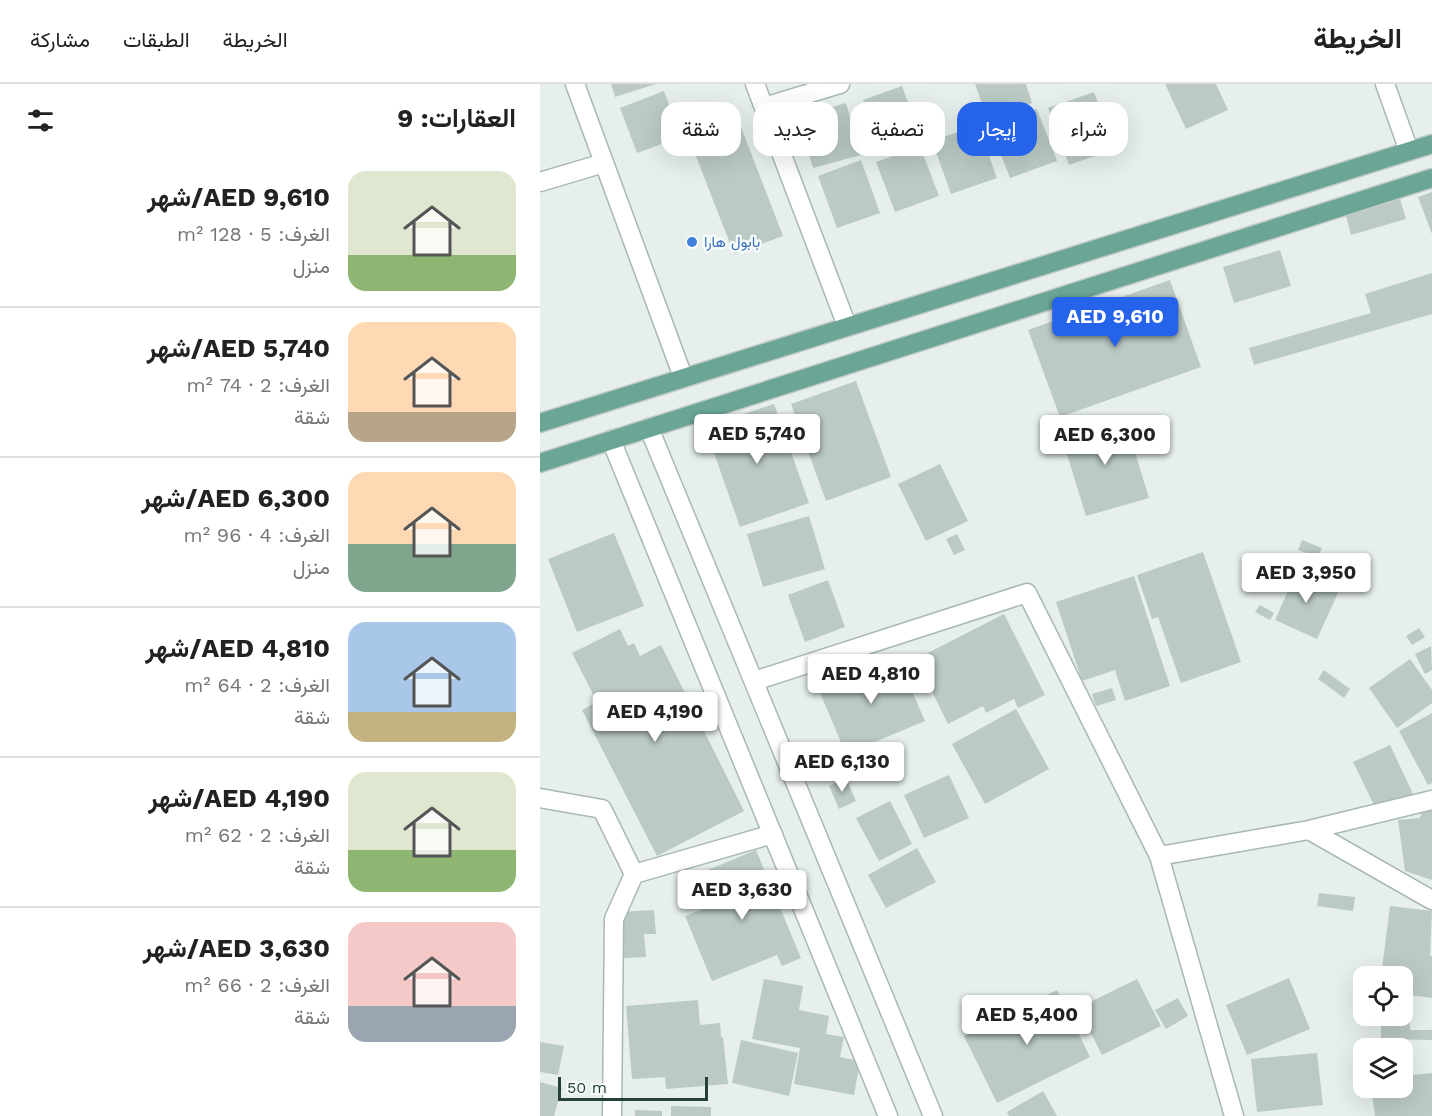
<!DOCTYPE html>
<html lang="ar">
<meta charset="utf-8">
<style>
body{margin:0;font-family:"Work Sans",Vazirmatn,sans-serif;background:#f2f2f2;color:#222;direction:rtl;height:100vh;display:flex;flex-direction:column;font-size:22px;white-space:nowrap}
*{box-sizing:border-box;margin:0}
p{font-size:20px;color:#767676}
.icon{flex:none;width:33px;height:33px;fill:none;stroke:currentColor;stroke-width:2;stroke-linecap:round;stroke-linejoin:round}
.map{position:relative;flex:1;overflow:hidden;direction:ltr}
.panel{display:flex;flex-direction:column;background:#fff;width:540px}
.panel>*{flex:none}
.banner{position:absolute;left:18px;top:18px;width:570px;height:54px;direction:rtl;display:flex;gap:12px}
.tools{position:absolute;left:813px;top:882px;display:grid;gap:12px}
.tools a{display:grid;place-items:center;width:60px;height:60px;border-radius:12px;background:#fff;box-shadow:0 6px 24px #0002;font-size:30px}
.scale{position:absolute;left:18px;bottom:15px;width:150px;box-sizing:border-box;padding-left:6px;border:3px solid #24423a;border-top:0;font-size:16px;line-height:21px;white-space:nowrap;color:#24423a;-webkit-text-stroke:4px #f7fbf9;paint-order:stroke}
.price{position:absolute;translate:-50% -51px;padding:0 14px;border-radius:6px;background:#fff;color:#222;font-size:20px;line-height:39px;filter:drop-shadow(0 2px 3px #0008)}
.price::after{content:'';position:absolute;left:50%;top:36px;width:18px;height:14px;margin-left:-9px;background:inherit;clip-path:polygon(0 0,100% 0,50% 100%)}
.price.selected{background:#2563eb;color:#fff}
ul{padding:0;list-style:none}
li{display:flex;align-items:center;gap:18px;height:150px;padding:0 24px}
li+li{border-top:2px solid #e0e0e0}
li span{display:grid;place-items:center;flex:none;width:168px;height:120px;border-radius:18px;color:#555}
li>.icon{margin-inline-start:auto}
span .icon{width:72px;height:72px;fill:#fffc;stroke-width:1}
li b{font-size:26px}
h2{display:flex;justify-content:space-between;align-items:center;height:72px;padding:0 24px;font-size:26px}
.chip{padding:0 21px;border-radius:18px;background:#fff;box-shadow:0 6px 24px #0002;font-size:21px;line-height:54px}
.chip.selected{background:#2563eb;color:#fff}
header{display:flex;align-items:center;gap:36px;box-sizing:border-box;height:84px;padding:0 30px;background:#fff;border-bottom:2px solid #e0e0e0}
header strong{font-size:28px}
nav{display:flex;gap:33px;margin-inline-start:auto;font-size:21px}
main{display:flex;flex:1;min-height:0}
.map>svg:first-child{display:block}
.building{fill:#bbcac4}
.lines{fill:none;stroke-linecap:round;stroke-linejoin:round}
.minor-casing{stroke:#a8b8b2;stroke-width:21}
.major-casing{stroke:#c2cac8;stroke-width:21}
.minor{stroke:#fff;stroke-width:18}
.major{stroke:#6aa596;stroke-width:18}
.shop-dot{fill:#3f7fe0;stroke:#f7fbf9;stroke-width:2}
.labels{text-anchor:middle;stroke-width:5;stroke-linejoin:round;paint-order:stroke}
.shop-label{font-size:15px;fill:#366cbe;stroke:#f7fbf9;text-anchor:start}
</style>
<header>
<strong>الخريطة</strong>
<nav><a>الخريطة</a><a>الطبقات</a><a>مشاركة</a></nav>
</header>
<main>
<div class="map">
<svg width="892" height="1032" viewBox="0 0 892 1032">
<rect width="100%" height="100%" fill="#e6efeb"/>
<path class="building" d="M71 0H116L75 13Z
M435 0H486L492 19 447 34Z
M625 0H676L688 26 646 45Z
M362 2 381 55 341 69 323 16Z
M124 7 141 53 97 69 80 24Z
M554 8 575 65 529 81 508 24Z
M306 19 321 71 273 84 258 33Z
M497 25 517 77 470 94 450 43Z
M438 41 457 94 411 110 392 57Z
M201 43 243 152 194 170 152 62Z
M380 62 399 112 355 128 336 78Z
M321 76 340 129 297 144 278 92Z
M892 108V150L878 113Z
M860 115 866 135 811 151 806 132Z
M740 166 751 202 694 219 683 183Z
M892 189V230L714 281 709 264 831 229 825 210Z
M630 196 661 283 520 333 488 246Z
M316 297 351 393 286 417 251 320Z
M234 320 269 419 200 443 165 343Z
M584 332 609 414 546 432 521 351Z
M400 380 428 437 386 457 358 400Z
M269 432 285 485 223 503 207 450Z
M74 449 104 522 37 548 8 475Z
M417 450 425 466 414 471 406 455Z
M762 456 782 464 778 473 758 466Z
M663 468 701 578 641 599 618 533 612 535 597 491Z
M762 476 774 481 768 496 798 509 777 555 735 536Z
M594 492 630 602 585 617 575 586 542 597 516 518Z
M288 496 305 543 265 558 248 511Z
M720 521 734 529 730 536 715 528Z
M464 530 505 611 478 624 474 615 446 629 443 622 408 640 376 575Z
M879 544 885 553 872 561 866 552Z
M80 545 88 562 94 559 100 572 121 561 204 727 117 772 42 626 57 618 32 569Z
M891 562 892 586 885 590 875 570Z
M356 571 385 637 306 670 278 604Z
M870 575 892 606V619L857 644 829 604Z
M784 586 810 605 804 614 778 595Z
M572 604 576 616 556 622 552 610Z
M476 625 509 685 445 720 412 660Z
M892 629V699L888 701 859 647Z
M850 661 874 712 838 729 813 678Z
M409 691 429 734 384 754 364 711Z
M306 694 316 717 299 725 289 702Z
M350 717 372 760 339 777 316 734Z
M892 721V796L865 787 858 736 880 734 884 722Z
M377 764 396 798 346 824 328 791Z
M216 766 261 874 242 882 237 871 172 897 145 832 182 818 168 786Z
M779 809 815 813 813 827 777 822Z
M850 822 892 827 890 872H892V914L862 910V892H841Z
M114 826 116 850H104L106 873 84 874 80 828Z
M749 894 770 945 707 971 686 921Z
M224 895 263 902 259 926 289 932 286 950 304 953 300 973 320 977 314 1011 254 1000 260 964 212 955Z
M597 895 621 942 562 971 538 924Z
M517 906 550 973 457 1019 424 952Z
M638 914 648 932 626 945 615 926Z
M158 916 160 941 180 939 181 953H183L188 1000 126 1005 125 993 92 995 86 922Z
M862 918H870V946H892V956L841 955V932H862Z
M201 956 258 969 249 1012 192 999Z
M0 958 24 962 18 991 0 988Z
M777 969 783 1021 717 1028 711 975Z
M892 989V1032H835L831 1004H862V992Z
M0 998 22 1004 14 1032H0Z
M503 1007 517 1032H469L467 1028Z
M131 1022 171 1023V1032H131Z
M95 1026 122 1027V1032H95Z"/>
<g class="lines">
<g class="minor-casing">
<path id="minor" d="M35 0 143 293
M215 0 307 242
M845 0 869 67
M224 23 300 0
M0 98 64 79
M109 344 393 1032
M71 356 348 1032
M214 597 487 509 619 772 769 746 892 816
M0 714 62 725 94 790 233 750
M769 746 892 716
M619 772 694 1032
M72 1032 74 835 94 790"/>
</g>
<g class="major-casing">
<path id="major" d="M0 339 892 60
M0 379 892 94"/>
</g>
<use href="#minor" class="minor"/>
<use href="#major" class="major"/>
</g>
<circle class="shop-dot" cx="152" cy="158" r="6"/>
<g class="labels">
<g class="shop-label">
<text x="164" y="163">بابول هارا</text>
</g>
</g>
</svg>
<div class="tools">
<a><svg class="icon" aria-label="locate" viewBox="0 0 24 24"><circle cx="12" cy="12" r="6"/><path d="M12 2v4M12 18v4M2 12h4M18 12h4"/></svg></a>
<a><svg class="icon" aria-label="layers" viewBox="0 0 24 24"><path d="M12 4l9 5-9 5-9-5zM3 14l9 5 9-5"/></svg></a>
</div>
<div class="scale">50 m</div>
<b class="price selected" style="left:575px;top:264px">AED 9,610</b>
<b class="price" style="left:217px;top:381px">AED 5,740</b>
<b class="price" style="left:565px;top:382px">AED 6,300</b>
<b class="price" style="left:766px;top:520px">AED 3,950</b>
<b class="price" style="left:331px;top:621px">AED 4,810</b>
<b class="price" style="left:115px;top:659px">AED 4,190</b>
<b class="price" style="left:302px;top:709px">AED 6,130</b>
<b class="price" style="left:202px;top:837px">AED 3,630</b>
<b class="price" style="left:487px;top:962px">AED 5,400</b>
<div class="banner">
<a class="chip">شراء</a>
<a class="chip selected">إيجار</a>
<a class="chip">تصفية</a>
<a class="chip">جديد</a>
<a class="chip">شقة</a>
</div>
</div>
<section class="panel">
<h2>العقارات: 9<svg class="icon" aria-label="filters" viewBox="0 0 24 24"><path d="M4 7h16M4 17h16"/><circle cx="9" cy="7" r="2"/><circle cx="15" cy="17" r="2"/></svg></h2>
<ul>
<li><span style="background:linear-gradient(#dfe7d0 70%,#8fb573 0)"><svg class="icon" aria-label="home" viewBox="0 0 24 24"><path d="M3 11l9-7 9 7M6 9v11h12V9"/></svg></span><div><b>AED 9,610/شهر</b><p>الغرف: 5 · 128 m²</p><p>منزل</p></div></li>
<li><span style="background:linear-gradient(#ffd9b3 75%,#b9a48a 0)"><svg class="icon" aria-label="home" viewBox="0 0 24 24"><path d="M3 11l9-7 9 7M6 9v11h12V9"/></svg></span><div><b>AED 5,740/شهر</b><p>الغرف: 2 · 74 m²</p><p>شقة</p></div></li>
<li><span style="background:linear-gradient(#ffd9b3 60%,#7fa58c 0)"><svg class="icon" aria-label="home" viewBox="0 0 24 24"><path d="M3 11l9-7 9 7M6 9v11h12V9"/></svg></span><div><b>AED 6,300/شهر</b><p>الغرف: 4 · 96 m²</p><p>منزل</p></div></li>
<li><span style="background:linear-gradient(#a9c7e8 75%,#c2b280 0)"><svg class="icon" aria-label="home" viewBox="0 0 24 24"><path d="M3 11l9-7 9 7M6 9v11h12V9"/></svg></span><div><b>AED 4,810/شهر</b><p>الغرف: 2 · 64 m²</p><p>شقة</p></div></li>
<li><span style="background:linear-gradient(#dfe7d0 65%,#8fb573 0)"><svg class="icon" aria-label="home" viewBox="0 0 24 24"><path d="M3 11l9-7 9 7M6 9v11h12V9"/></svg></span><div><b>AED 4,190/شهر</b><p>الغرف: 2 · 62 m²</p><p>شقة</p></div></li>
<li><span style="background:linear-gradient(#f6c9c9 70%,#9aa5b1 0)"><svg class="icon" aria-label="home" viewBox="0 0 24 24"><path d="M3 11l9-7 9 7M6 9v11h12V9"/></svg></span><div><b>AED 3,630/شهر</b><p>الغرف: 2 · 66 m²</p><p>شقة</p></div></li>
</ul>
</section>
</main>
